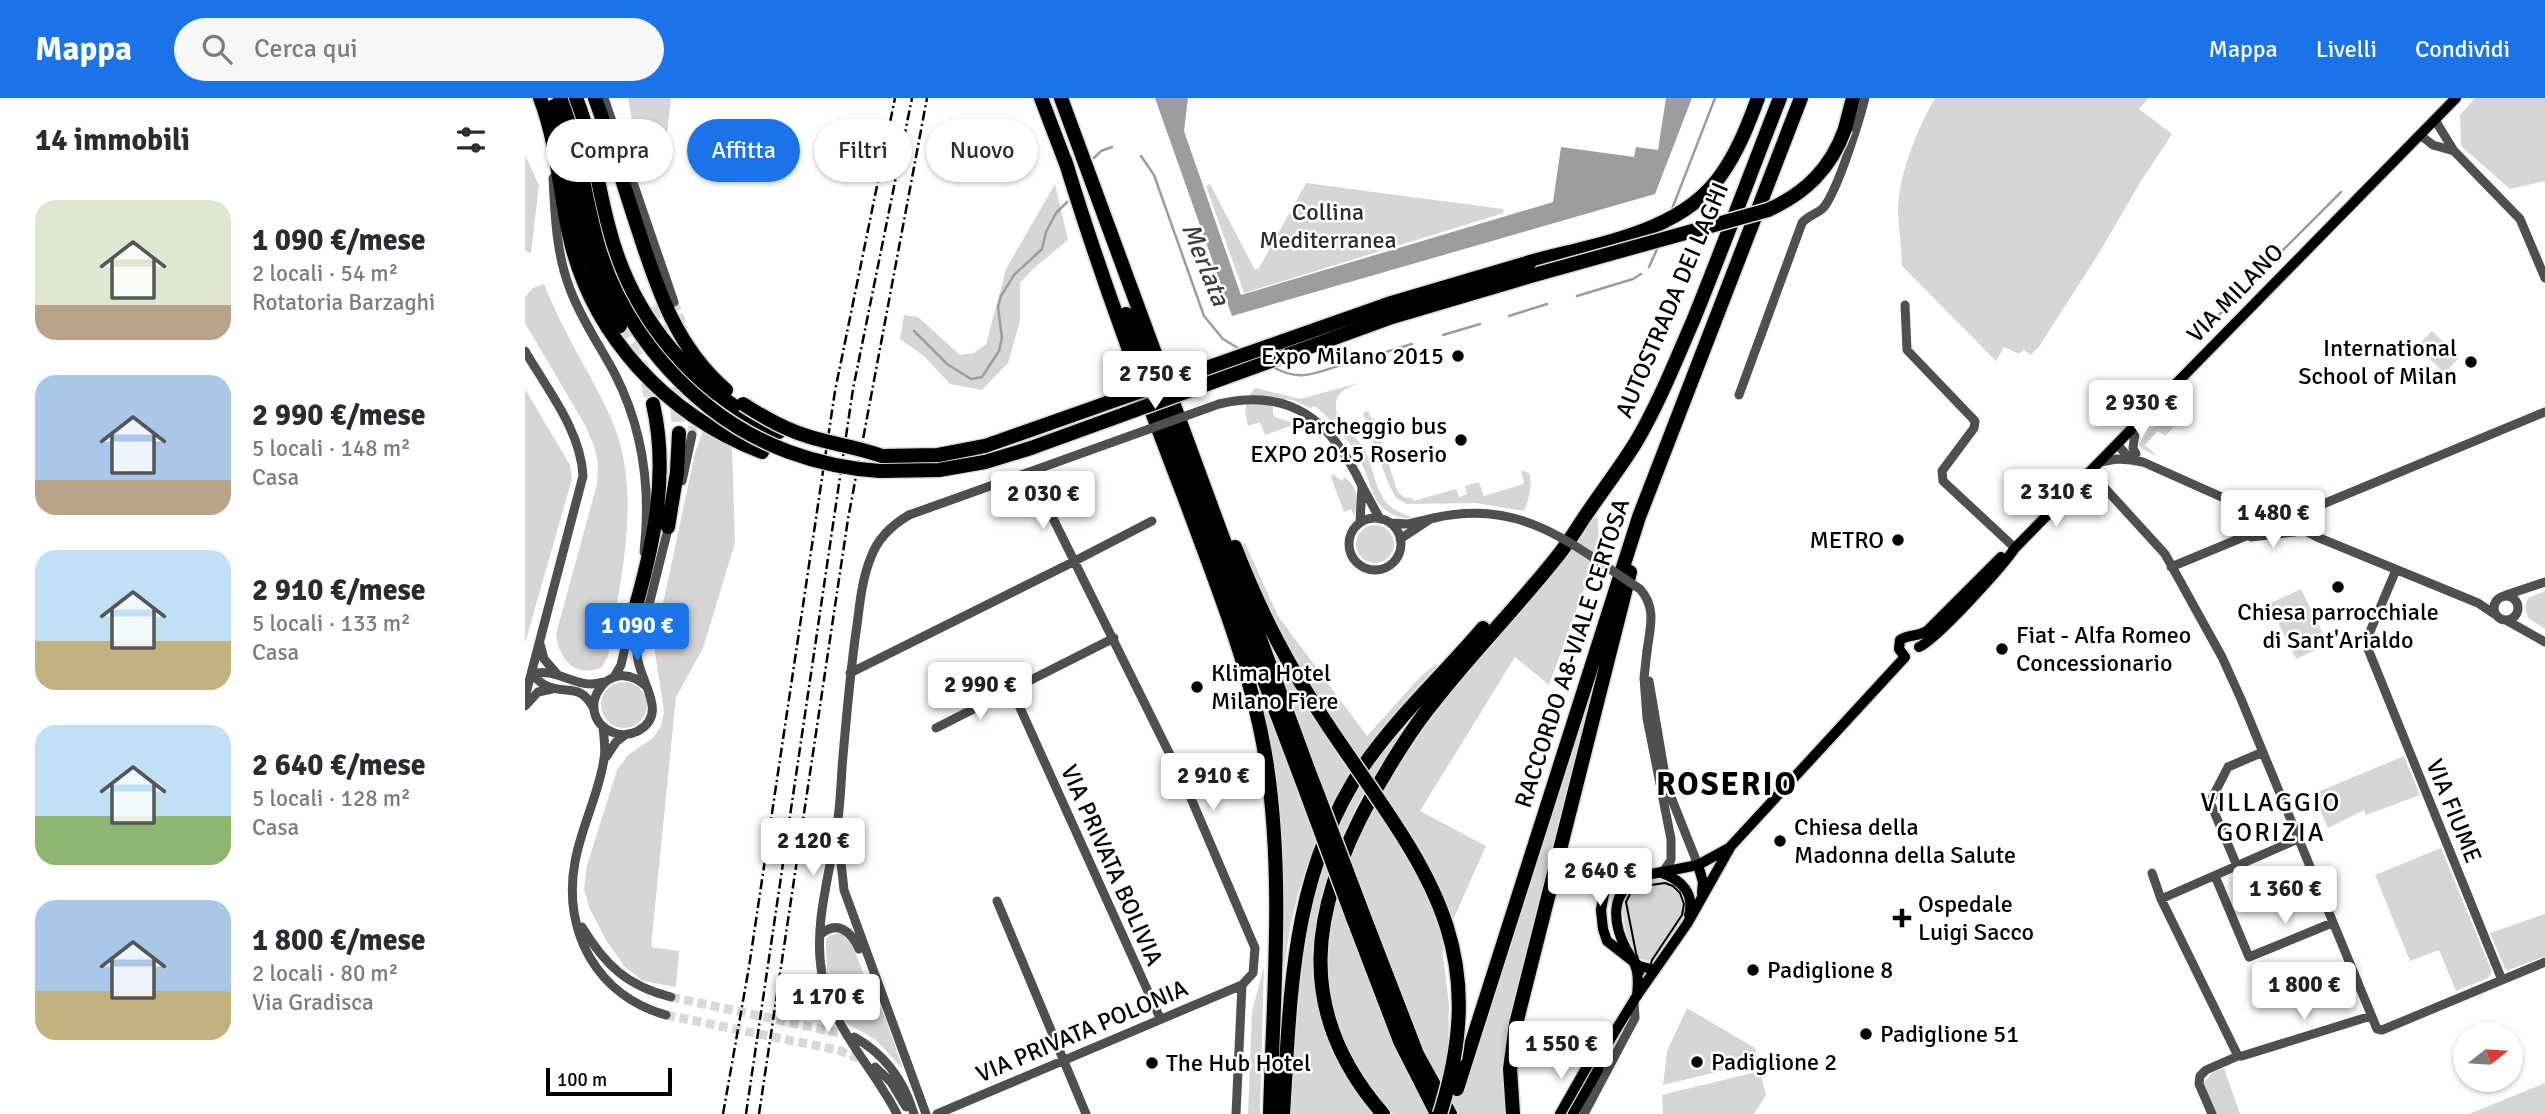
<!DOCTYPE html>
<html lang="it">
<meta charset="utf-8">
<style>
body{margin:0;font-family:Signika,sans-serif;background:#f7f7f7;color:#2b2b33;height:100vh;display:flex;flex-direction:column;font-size:26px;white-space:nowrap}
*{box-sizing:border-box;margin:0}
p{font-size:23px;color:#7c7c81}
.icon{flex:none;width:38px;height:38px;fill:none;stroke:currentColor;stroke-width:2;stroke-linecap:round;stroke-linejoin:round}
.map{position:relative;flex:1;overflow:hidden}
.drawer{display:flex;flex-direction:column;background:#fff;width:525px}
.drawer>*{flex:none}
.top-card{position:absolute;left:21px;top:21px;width:665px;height:63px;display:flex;gap:14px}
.needle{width:46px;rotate:73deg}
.buttons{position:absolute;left:1928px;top:924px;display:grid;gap:14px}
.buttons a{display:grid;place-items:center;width:70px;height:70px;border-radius:50%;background:#fff;box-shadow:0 2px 5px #0004;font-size:35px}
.scale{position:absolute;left:21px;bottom:18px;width:126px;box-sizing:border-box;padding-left:7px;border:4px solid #000;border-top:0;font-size:19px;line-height:24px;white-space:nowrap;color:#000;-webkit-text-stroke:5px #fff;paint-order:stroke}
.price{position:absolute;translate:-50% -60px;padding:0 16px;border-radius:7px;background:#fff;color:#222;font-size:23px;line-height:46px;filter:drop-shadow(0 2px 4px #0008)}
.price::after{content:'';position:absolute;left:50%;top:42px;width:21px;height:16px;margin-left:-10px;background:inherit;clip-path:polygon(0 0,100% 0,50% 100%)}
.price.selected{background:#1a73e8;color:#fff}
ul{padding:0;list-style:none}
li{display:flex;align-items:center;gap:21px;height:175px;padding:0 35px}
li span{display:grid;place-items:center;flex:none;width:196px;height:140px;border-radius:21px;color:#555}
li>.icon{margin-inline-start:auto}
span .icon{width:84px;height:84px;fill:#fffc;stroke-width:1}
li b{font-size:30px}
h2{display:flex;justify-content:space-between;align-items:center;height:84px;padding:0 35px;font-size:30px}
.tag{padding:0 24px;border-radius:32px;background:#fff;box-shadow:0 2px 5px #0004;font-size:24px;line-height:63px}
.tag.selected{background:#1a73e8;color:#fff}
header{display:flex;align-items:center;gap:42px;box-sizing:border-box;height:98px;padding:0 35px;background:#1a73e8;color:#fff}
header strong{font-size:33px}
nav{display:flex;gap:38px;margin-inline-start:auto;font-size:24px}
.search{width:490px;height:63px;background:#f7f7f7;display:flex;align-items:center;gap:18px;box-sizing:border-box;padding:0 24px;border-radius:38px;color:#7c7c81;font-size:26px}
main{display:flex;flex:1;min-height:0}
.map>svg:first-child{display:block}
.green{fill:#d6d6d6}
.water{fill:#9d9d9d}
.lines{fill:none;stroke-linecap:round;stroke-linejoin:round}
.stream{stroke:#9d9d9d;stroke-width:2.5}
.minor-tunnel{stroke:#d9d9d9;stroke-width:9;stroke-dasharray:9 4.5;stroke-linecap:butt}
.highway-tunnel{stroke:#d9d9d9;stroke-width:14;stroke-dasharray:14 7;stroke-linecap:butt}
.major-casing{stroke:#dbdbdb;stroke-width:13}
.highway-casing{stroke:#dbdbdb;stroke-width:17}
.minor{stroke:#4f4f4f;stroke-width:9}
.major{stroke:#000;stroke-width:10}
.highway{stroke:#000;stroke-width:14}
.tram{stroke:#000;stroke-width:2}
.rail{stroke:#000;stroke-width:2.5;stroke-dasharray:10 3.5 2 3.5;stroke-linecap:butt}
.highway-bridge-casing{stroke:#dbdbdb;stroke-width:17;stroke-linecap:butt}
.minor-bridge{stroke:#4f4f4f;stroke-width:9}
.highway-bridge{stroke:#000;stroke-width:14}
.poi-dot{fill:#000;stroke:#fff;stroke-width:2.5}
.labels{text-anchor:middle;stroke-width:5;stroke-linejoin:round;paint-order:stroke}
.park-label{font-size:24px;fill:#2d2d2d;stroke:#fff}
.street-label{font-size:24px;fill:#000;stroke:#fff}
.poi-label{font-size:24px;fill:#000;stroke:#fff;text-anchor:start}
.water-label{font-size:26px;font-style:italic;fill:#3e3e3e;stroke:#fff}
.neighbourhood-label{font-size:26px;letter-spacing:2px;fill:#000;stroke:#fff}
.district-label{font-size:32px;font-weight:bold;letter-spacing:2px;fill:#000;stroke:#fff}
</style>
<header>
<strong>Mappa</strong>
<div class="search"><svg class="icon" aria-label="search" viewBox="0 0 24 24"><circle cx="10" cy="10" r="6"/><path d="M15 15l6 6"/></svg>Cerca qui</div>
<nav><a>Mappa</a><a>Livelli</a><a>Condividi</a></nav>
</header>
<main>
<section class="drawer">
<h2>14 immobili<svg class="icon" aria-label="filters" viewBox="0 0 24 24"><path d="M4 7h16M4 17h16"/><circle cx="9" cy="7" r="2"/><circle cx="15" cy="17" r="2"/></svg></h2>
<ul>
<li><span style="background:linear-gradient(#dfe7d0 75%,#b9a48a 0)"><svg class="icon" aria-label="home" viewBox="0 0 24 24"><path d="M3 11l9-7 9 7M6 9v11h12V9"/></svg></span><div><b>1 090 €/mese</b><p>2 locali · 54 m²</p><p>Rotatoria Barzaghi</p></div></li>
<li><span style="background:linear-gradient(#a9c7e8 75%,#b9a48a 0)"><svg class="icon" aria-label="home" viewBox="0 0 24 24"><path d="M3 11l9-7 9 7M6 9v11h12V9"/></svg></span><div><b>2 990 €/mese</b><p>5 locali · 148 m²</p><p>Casa</p></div></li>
<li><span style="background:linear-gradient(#bfe0f5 65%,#c2b280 0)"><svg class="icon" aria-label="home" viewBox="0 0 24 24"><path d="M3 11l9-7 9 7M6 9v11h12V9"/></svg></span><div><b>2 910 €/mese</b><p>5 locali · 133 m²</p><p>Casa</p></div></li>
<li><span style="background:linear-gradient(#bfe0f5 65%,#8fb573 0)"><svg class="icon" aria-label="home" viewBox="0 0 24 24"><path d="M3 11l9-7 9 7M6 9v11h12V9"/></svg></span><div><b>2 640 €/mese</b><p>5 locali · 128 m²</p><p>Casa</p></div></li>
<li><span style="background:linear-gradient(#a9c7e8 65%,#c2b280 0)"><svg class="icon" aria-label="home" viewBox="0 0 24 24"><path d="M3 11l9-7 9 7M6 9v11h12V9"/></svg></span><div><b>1 800 €/mese</b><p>2 locali · 80 m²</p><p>Via Gradisca</p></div></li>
</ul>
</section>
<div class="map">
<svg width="2020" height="1016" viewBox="0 0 2020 1016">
<rect width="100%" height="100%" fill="#fff"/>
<path class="green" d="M103 0H146L139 61 117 78Z
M1410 0H1624L1614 11 1647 36 1616 83 1574 155 1513 250 1505 257 1499 251 1494 256 1479 249 1471 263 1377 168C1376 150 1374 132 1373 114 1373 78 1392 31 1410 0Z
M1950 0H2020V83L1985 91 1936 48 1935 17Z
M0 57 14 87 6 155 0 153Z
M781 85 978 111 979 115 719 195 681 88 685 86 730 172 734 170Z
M530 86 543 142 509 170 495 185V223L483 265 457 292 425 286 399 258 375 241 379 217 393 219 435 257 449 255 461 246 481 171Z
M19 186C37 233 65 274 86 320 119 396 95 480 83 558L77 569C51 581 34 562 31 536L72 386 73 366 69 348 60 327 0 225V199L8 190Z
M1907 233 1934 260 1919 275 1892 248Z
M834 285C825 290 813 291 811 305 809 326 829 334 838 349 848 366 849 389 861 404 868 413 879 416 887 420 876 421 862 416 854 406 847 397 844 382 839 371 828 346 811 326 790 308L785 310 768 302 755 301 748 308V316L750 319 771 326 740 337 735 324 723 328C719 315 719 298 731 290L775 301Z
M0 291 45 367 47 381 0 545Z
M1648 309 1658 319 1640 338 1633 333 1620 347 1632 358 1617 351 1614 347 1615 344Z
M840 313 844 314 846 321 849 320 872 392 878 399 887 400 889 403 931 391 934 399 942 396 940 388 954 384 959 398 999 386 996 372 1004 375C1008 387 1004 402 999 413L951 405 882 406 871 400 864 387 838 316Z
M178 333 207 348 210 445 178 550 151 599 126 849 154 853 151 889 118 883 100 869 81 842 64 809 59 791 62 767 92 672 103 657 128 640 136 628 139 614 129 548 170 355Z
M808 376 817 383 820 379C832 390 836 403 829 418L826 411 819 414 806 379Z
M1070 419 1073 421 1074 450 1024 587 990 559 895 713 961 748 919 842 918 858 924 906 923 960 947 970 1077 553H1080L1006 846 984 1016H868C834 977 804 929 801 875 793 714 972 535 1070 419Z
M831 446a19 19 0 1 1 38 0a19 19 0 1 1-38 0Z
M720 445 753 518 842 638 896 578 911 566 913 567C886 597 856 627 834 661 799 716 773 779 763 844 756 889 755 936 752 982L754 745 709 515 728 508 766 560 714 447Z
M1776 491 1803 546 1771 561 1744 506Z
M2020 493V531L2003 520 2000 509 2003 500Z
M76 607a23 23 0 1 1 46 0a23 23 0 1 1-46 0Z
M893 609 895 611C832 692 767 811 795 916 801 938 811 961 823 980 830 992 841 1003 846 1016H763L776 850 795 771 831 693 857 651Z
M1879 658 1895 697 1841 717 1839 712 1803 730 1788 696Z
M1916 750 1967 874 1963 880 1931 893 1914 852 1885 863 1850 777Z
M1132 781H1142L1160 796 1161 817 1132 865C1126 863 1115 862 1110 858 1104 854 1103 845 1102 838 1094 804 1095 788 1132 781Z
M2020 816V858L1981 873 1965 835Z
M313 835 318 837 327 846 347 897 360 919 378 971 350 941 322 926 305 889 302 874 301 842 304 838Z
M739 868 735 1016H723L727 914Z
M1162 910 1230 950 1233 964 1138 987 1142 953Z
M1699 970 1715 1016H1690L1677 987 1688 974Z
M1235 973 1241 997 1229 1016H1138L1137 997Z
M2020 985V1016H1944Z"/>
<path class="water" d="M630 0H663L659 33 716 197 1028 104 1036 49 1109 59 1111 49 1133 52 1141 0H1167L1130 96 707 218Z"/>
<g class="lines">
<path class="stream" d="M616 58 629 77 679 218 698 241 716 252
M569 60 576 53 587 49
M1147 111 1190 0
M1752 158 1816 94
M1124 169 1134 147
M1052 198 1108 181 1116 176
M1713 198 1731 180
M984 218 1022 206
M1690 221 1699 212
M389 233 422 266 446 281 457 279 474 253 477 240 473 209 476 198 489 177 517 151 521 134 531 115 542 104
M918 237 955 226
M851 257 887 246
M746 268C775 285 790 275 819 266"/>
<path class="minor-tunnel" d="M149 204 159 231
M167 337 169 301 167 272
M146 899 324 937
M141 917 313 952 340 963"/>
<path class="highway-tunnel" d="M129 208 151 287 154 335
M95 228 120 275 128 306"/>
<g class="major-casing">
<path id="major" d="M1394 549C1412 541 1478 468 1490 450L1931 0
M1380 559 1374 551 1375 542C1383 536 1393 539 1402 533L1476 459
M1173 767 1178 784 1177 795
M1137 775C1156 782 1170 795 1164 817
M1110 783C1084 797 1089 828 1101 851 1105 857 1109 863 1111 870 1114 879 1113 889 1112 898
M1130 872 1114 868 1082 843 1078 831 1076 812 1080 790 1101 781 1173 767 1204 750
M1035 1016 1064 965 1075 958
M1048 1016 1073 972 1075 958 1111 899 1162 826 1206 748 1380 559"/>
</g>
<g class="highway-casing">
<path id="highway" d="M15 0C32 44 34 90 44 136 66 237 141 317 237 354
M35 0C53 44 58 90 70 136 87 205 129 265 184 309
M51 0C68 42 72 87 84 130 107 221 170 294 254 334
M70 0C86 44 99 89 114 134 133 193 152 250 201 292
M516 0 543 71
M536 0 787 682
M29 8 60 146 77 194 95 228
M1320 31 1328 0
M540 62C575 177 617 289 660 401 692 488 728 575 742 668 759 783 748 901 745 1016
M1005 164C1069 146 1155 136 1196 77 1213 53 1223 27 1233 0
M601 216 779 688
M357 358 413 357 460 348
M355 373 414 372 460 364
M143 429 152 374 154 335
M710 449C737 518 763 568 804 629
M106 525C127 454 145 380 128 306
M838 816 892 956 925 1016
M828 820 875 943 912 1016
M939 969 1114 419 1276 0
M758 1016C766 891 766 776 839 667 874 617 919 576 958 530
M858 1016C768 913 785 810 847 698 866 665 886 631 911 601 950 551 996 505 1035 455 1046 441 1055 425 1065 411 1080 389 1097 367 1111 344 1134 305 1150 264 1168 223 1198 149 1226 74 1255 0
M988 1016 985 971 991 926 1105 474"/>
</g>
<path class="minor" d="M79 0 149 204
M1910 22 1929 53 1995 121 2020 180
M1895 37 1908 47 1929 53
M28 80C30 117 31 155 45 191 56 221 75 248 90 276 118 331 126 393 119 454
M1380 207 1382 252 1450 323 1449 330 1417 373 1418 383 1490 450
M0 253C22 291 56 333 58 378L0 599
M1214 297 1277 125C1283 117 1293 116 1299 109 1313 91 1334 24 1340 0
M1592 346 1606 362 1618 364 1755 425
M1611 356 1608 350 1611 327
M1575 364 1592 361 1606 362
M157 383 167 337
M837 388 855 421
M1550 390 1570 385 1578 388 1640 456 1697 559 1716 601 1852 931 1857 932 2020 864
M824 446a26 26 0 1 1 52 0a26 26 0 1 1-52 0Z
M835 424 837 389
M1754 424 1769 427 1792 439 1953 505 1971 517
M866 425 883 426 909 420
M1726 439 1770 434
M875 441 904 422
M1646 469 2020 314
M1871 472 1844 536 1843 551 1977 882
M1981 497 2020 484
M1969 510a12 12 0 1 1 24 0a12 12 0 1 1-24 0Z
M1981 522 2020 544
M15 546 19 561 32 576
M1122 553 1119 580 1122 620 1146 741V762L1137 775
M325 575 542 467 627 423
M7 576C32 568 52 593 78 584
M7 576C11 580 15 585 20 587 41 598 55 583 69 611
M89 579 96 567 106 523
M1124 583 1142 689 1173 767
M122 589C84 552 45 616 87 634 95 638 105 637 113 633 146 615 112 581 112 555L144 427
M487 592 635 920
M0 608 13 594 27 591
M78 629C79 640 81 651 79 661 74 696 56 729 50 764 37 833 72 898 141 917
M411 630 589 540
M81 659 91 644 100 637
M313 737 319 792 401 1016
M1712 768 1685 704 1703 669 1738 654
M1627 775 1636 801 1713 958
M1690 778 1724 859 1807 825
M1636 801 1773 741
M472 803 561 1016
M57 829C80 867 102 888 146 899
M295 837C312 821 327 834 334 851
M329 939C360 956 379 983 389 1016
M350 969 366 984 381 1009
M372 1016C348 969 307 930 297 876 288 828 305 776 312 728 315 709 316 689 317 670 321 622 325 574 332 527 335 504 337 481 346 459 353 440 367 427 384 417
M412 1016 717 887 728 875 730 850 662 691 513 390
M711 1016 717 887
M1059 1016 1110 920 1109 903
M1687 1016 1674 986 1675 978 1681 972 1713 958H1717L1846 918"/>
<use href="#major" class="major"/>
<use href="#highway" class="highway"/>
<path class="tram" d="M1044 1016 1120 888 1127 862 1157 817 1159 806 1155 795 1148 788 1140 785 1112 789 1106 794 1101 804 1111 855 1118 876"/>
<path class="rail" d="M198 1016 224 869 310 293 370 0
M221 1016 328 291 387 0
M234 1016 323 421 402 0"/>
<g class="highway-bridge-casing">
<path id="highway-bridge" d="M218 306C238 319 259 331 282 338 307 346 332 349 357 358
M184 309C233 348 293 369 355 373
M460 348 863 206 1005 164
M460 364 506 350 867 219 1009 177 1243 112C1281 95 1306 70 1320 31
M804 629C896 766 970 842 915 1016
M788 684 838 816
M779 688 828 820
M932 991 939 969"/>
</g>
<path class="minor-bridge" d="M384 417 694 306C767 289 807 324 837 388
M909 420C997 400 1046 446 1115 491 1132 510 1125 530 1122 553"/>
<use href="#highway-bridge" class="highway-bridge"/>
</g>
<g class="poi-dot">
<circle cx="933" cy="258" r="7"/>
<circle cx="1946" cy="264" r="7"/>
<circle cx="936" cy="342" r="7"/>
<circle cx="1373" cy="442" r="7"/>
<circle cx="1813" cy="489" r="7"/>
<circle cx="1477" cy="551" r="7"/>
<circle cx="672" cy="589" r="7"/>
<circle cx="1255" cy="743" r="7"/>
<path d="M1373.5 809.5h7v7h7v7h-7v7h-7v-7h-7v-7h7z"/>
<circle cx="1228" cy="872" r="7"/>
<circle cx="1341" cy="936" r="7"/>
<circle cx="1172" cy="964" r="7"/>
<circle cx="627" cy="965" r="7"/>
</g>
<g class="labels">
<g class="park-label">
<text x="803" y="122">Collina<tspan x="803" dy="28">Mediterranea</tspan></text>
</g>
<g class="street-label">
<text transform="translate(1710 195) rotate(-46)" y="8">VIA MILANO</text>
<text transform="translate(1147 202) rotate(-67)" y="8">AUTOSTRADA DEI LAGHI</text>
<text transform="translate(1047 555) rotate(-72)" y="8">RACCORDO A8-VIALE CERTOSA</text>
<text transform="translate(1929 713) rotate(68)" y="8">VIA FIUME</text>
<text transform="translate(587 767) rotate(66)" y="8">VIA PRIVATA BOLIVIA</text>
<text transform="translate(557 933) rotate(-23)" y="8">VIA PRIVATA POLONIA</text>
</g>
<g class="poi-label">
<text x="1932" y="258" text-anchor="end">International<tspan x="1932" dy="28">School of Milan</tspan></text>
<text x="919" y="266" text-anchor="end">Expo Milano 2015</text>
<text x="922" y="336" text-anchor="end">Parcheggio bus<tspan x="922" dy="28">EXPO 2015 Roserio</tspan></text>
<text x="1359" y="450" text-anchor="end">METRO</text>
<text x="1813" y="522" text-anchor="middle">Chiesa parrocchiale<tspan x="1813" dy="28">di Sant'Arialdo</tspan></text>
<text x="1491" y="545">Fiat - Alfa Romeo<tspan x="1491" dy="28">Concessionario</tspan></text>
<text x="686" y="583">Klima Hotel<tspan x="686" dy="28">Milano Fiere</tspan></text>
<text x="1269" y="737">Chiesa della<tspan x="1269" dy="28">Madonna della Salute</tspan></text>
<text x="1393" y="814">Ospedale<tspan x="1393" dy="28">Luigi Sacco</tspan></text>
<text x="1242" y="880">Padiglione 8</text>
<text x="1355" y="944">Padiglione 51</text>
<text x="1186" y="972">Padiglione 2</text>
<text x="641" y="973">The Hub Hotel</text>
</g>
<g class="water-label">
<text transform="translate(681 166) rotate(68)" y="9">Merlata</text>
</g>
<g class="neighbourhood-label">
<text x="1746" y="713">VILLAGGIO<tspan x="1746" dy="30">GORIZIA</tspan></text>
</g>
<g class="district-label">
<text x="1202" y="697">ROSERIO</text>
</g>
</g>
</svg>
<div class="buttons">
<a><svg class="needle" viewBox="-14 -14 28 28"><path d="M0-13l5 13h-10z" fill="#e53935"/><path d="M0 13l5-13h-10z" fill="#7c7c81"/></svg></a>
</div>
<div class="scale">100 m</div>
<b class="price" style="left:630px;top:313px">2 750 €</b>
<b class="price" style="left:1616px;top:342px">2 930 €</b>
<b class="price" style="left:1531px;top:431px">2 310 €</b>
<b class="price" style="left:518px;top:433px">2 030 €</b>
<b class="price" style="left:1748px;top:452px">1 480 €</b>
<b class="price selected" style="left:112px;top:565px">1 090 €</b>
<b class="price" style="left:455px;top:624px">2 990 €</b>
<b class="price" style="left:688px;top:715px">2 910 €</b>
<b class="price" style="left:288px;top:780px">2 120 €</b>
<b class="price" style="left:1075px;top:810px">2 640 €</b>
<b class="price" style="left:1760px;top:828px">1 360 €</b>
<b class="price" style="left:1779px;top:924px">1 800 €</b>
<b class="price" style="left:303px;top:936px">1 170 €</b>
<b class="price" style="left:1036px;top:983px">1 550 €</b>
<div class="top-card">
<a class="tag">Compra</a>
<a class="tag selected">Affitta</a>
<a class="tag">Filtri</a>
<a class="tag">Nuovo</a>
</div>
</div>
</main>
